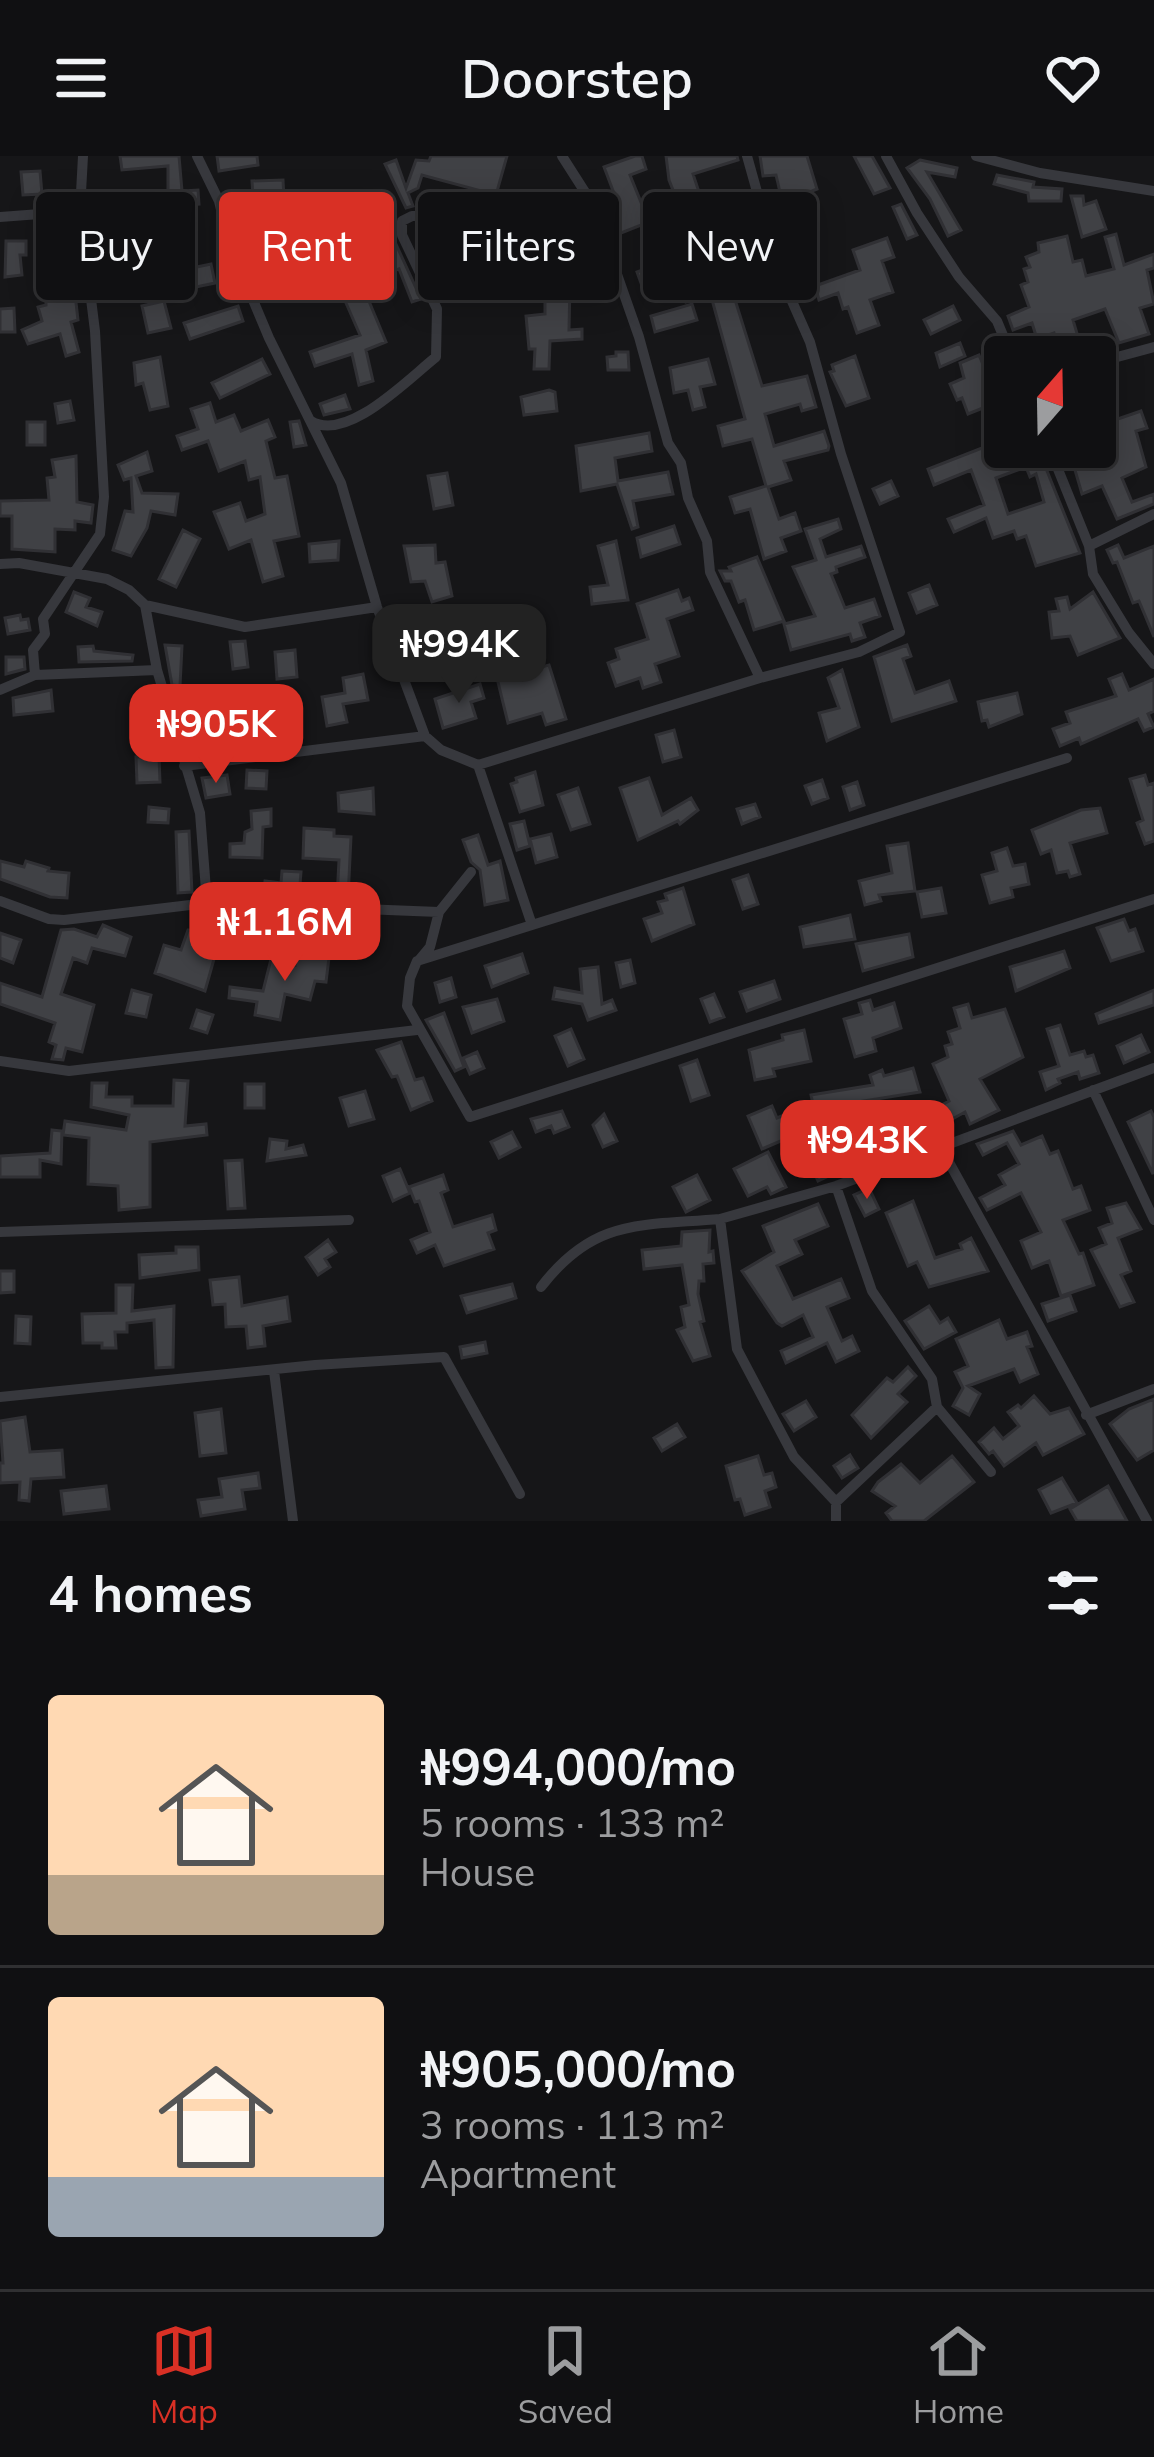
<!DOCTYPE html>
<meta charset="utf-8">
<style>
body{margin:0;font-family:Mulish,sans-serif;background:#1e1e20;color:#f1f3f6;height:100vh;display:flex;flex-direction:column;font-size:45px;white-space:nowrap}
*{box-sizing:border-box;margin:0}
p{font-size:39px;color:#9c9d9f}
.icon{flex:none;width:66px;height:66px;fill:none;stroke:currentColor;stroke-width:2;stroke-linecap:round;stroke-linejoin:round}
.map{position:relative;height:1365px;overflow:hidden}
.drawer{display:flex;flex-direction:column;background:#101012;flex:1}
.drawer>*{flex:none}
.guide{position:absolute;left:36px;top:36px;width:1083px;height:108px;display:flex;gap:24px}
.needle{width:78px;rotate:20deg}
.fabs{position:absolute;left:984px;top:180px;display:grid;gap:24px}
.fabs a{display:grid;place-items:center;width:132px;height:132px;border-radius:12px;background:#101012;box-shadow:0 6px 30px #0003,0 0 0 3px #303032;font-size:60px}
.price{position:absolute;translate:-50% -102px;padding:0 27px;border-radius:24px;background:#d93025;color:#fff;font-size:39px;line-height:78px;filter:drop-shadow(0 3px 6px #0008)}
.price::after{content:'';position:absolute;left:50%;top:72px;width:36px;height:27px;margin-left:-18px;background:inherit;clip-path:polygon(0 0,100% 0,50% 100%)}
.price.on{background:#222;color:#fff}
ul{padding:0;list-style:none}
li{display:flex;align-items:center;gap:36px;height:300px;padding:0 48px}
li+li{border-top:3px solid #303032}
li span{display:grid;place-items:center;flex:none;width:336px;height:240px;border-radius:12px;color:#555}
li>.icon{margin-inline-start:auto}
span .icon{width:144px;height:144px;fill:#fffc;stroke-width:1}
li b{font-size:51px}
h2{display:flex;justify-content:space-between;align-items:center;height:144px;padding:0 48px;font-size:51px}
.tag{padding:0 42px;border-radius:12px;background:#101012;box-shadow:0 6px 30px #0003,0 0 0 3px #303032;font-size:42px;line-height:108px}
.tag.on{background:#d93025;color:#fff}
header{display:flex;justify-content:space-between;align-items:center;height:156px;padding:0 48px;background:#101012;font-size:54px;font-weight:600}
.menu{display:flex;justify-content:space-around;align-items:center;height:168px;border-top:3px solid #303032;background:#101012;font-size:33px;color:#9c9d9f}
.menu a{display:grid;justify-items:center;gap:6px}
.menu .on{color:#d93025}
.map>svg:first-child{display:block}
.building{fill:#404145;stroke:#303034;stroke-width:3;fill-rule:evenodd}
.lines{fill:none;stroke-linecap:round;stroke-linejoin:round}
.minor{stroke:#37383d;stroke-width:10}
</style>
<header><svg class="icon" aria-label="menu" viewBox="0 0 24 24"><path d="M4 6h16M4 12h16M4 18h16"/></svg>Doorstep<svg class="icon" aria-label="heart" viewBox="0 0 24 24"><path d="M12 20l-8-8c-3-5 5-10 8-4 3-6 11-1 8 4z"/></svg></header>
<div class="map">
<svg width="1154" height="1365" viewBox="0 0 1154 1365">
<rect width="100%" height="100%" fill="#161618"/>
<path class="building" d="M120 0H179L182 35 198 34 199 48 168 50V10L122 14Z
M217 0H257L258 9 219 15Z
M431 0H507L496 39 422 19 418 32 408 37 413 50 406 52 385 8 396 4 406 32 416 4 429 5Z
M635 0H642L646 13 630 19 649 66 616 79 603 45 615 40 604 11Z
M666 0H737L738 4 693 18 715 84 686 90 698 129 718 124 712 103 743 94 748 112 727 118 762 230 807 220 816 251 802 255 800 248 765 258 774 290 824 275 829 290 828 294 784 305 791 324 768 331 779 363 795 357 801 375 781 382 786 395 764 403 750 353 735 357 730 341 766 330 752 283 723 290 718 270 745 263 711 140 686 146 682 129 646 141 637 116 669 105 663 79 687 69 669 24Z
M760 0H807L817 33 807 37 813 53 786 62 776 19 763 20Z
M854 0H872L890 32 874 38Z
M920 4 957 12 955 21 927 16 961 74 948 80 930 43 907 12Z
M40 15 42 38 23 39 21 16Z
M997 19 1034 26 1033 31 1062 33 1061 45H1029L1028 37 994 28Z
M283 24 284 41 253 42 252 25Z
M1071 40H1083L1084 49 1096 45 1106 73 1082 81Z
M165 48V70L122 71 125 107 144 102 149 122 116 130 109 100 102 101 104 49Z
M901 48 917 79 907 83 893 51Z
M521 67H536V74L554 71 559 103 578 98 583 117 605 114 606 124 570 129 569 174 582 173V183L550 185 549 213H534L535 193H529L526 160 545 158V133L538 106 483 115 485 131 455 134 453 112 436 117 431 102 479 89V100L504 98 501 83 519 80Z
M439 69H480V85L438 84Z
M1116 78 1124 109 1154 98V112L1147 114 1154 148 1140 152 1149 178 1119 187 1105 153 1073 164 1084 201H1061L1054 177 1037 183 1032 167 1013 174 1008 160 1029 151 1021 129 1028 126 1024 113 1030 111 1026 101 1039 96 1038 87 1067 80 1073 106 1082 104 1086 120 1114 113 1105 81Z
M380 81 384 91 395 86 421 143 412 146 399 113 361 126 386 186 366 194 373 225 359 229 352 198 315 210 310 196 360 179 339 131 301 142 296 126 337 114 331 98Z
M887 82 894 101 882 105 893 136 870 144 879 169 857 177 848 151 843 153 838 137 819 144 815 130 860 114 853 94Z
M6 85H26V99H20L22 119 5 121Z
M211 108 215 127 196 131 192 112Z
M74 129 78 164 71 166 79 196 66 200 60 178 28 188 22 174 42 165 38 151 46 149V130Z
M164 145 171 172 148 177 142 150Z
M692 148 697 164 655 176 651 160Z
M238 150 243 165 190 183 184 167Z
M953 150 960 164 931 178 924 164Z
M14 152 15 176H0V153Z
M960 187 965 200 940 211 936 197Z
M616 196H628L629 214H608L607 201 616 200Z
M979 199 984 211 1002 206 1005 227 993 230 998 246 968 258 962 242 957 244 950 228 964 222 960 207Z
M855 200 869 242 846 250 830 216 834 215 832 209Z
M160 201 168 250 150 254 143 227 136 229 134 207Z
M262 203 270 218 220 242 212 227Z
M708 203 715 228 700 231 705 251 693 254 688 234 674 237 670 212Z
M549 234 555 236 557 255 524 259 521 241Z
M345 239 350 253 324 259 320 248Z
M70 245 74 264 58 267 55 248Z
M210 247 216 266 234 259 241 275 268 264 275 281 266 285 275 322 287 320 299 380 274 385 283 420 263 426 251 384 229 393 214 356 240 347 246 365 265 358 260 321 249 324 245 305 219 315 208 285 182 294 177 280 198 273 191 253Z
M1141 255 1147 272 1136 275 1146 311 1122 322 1132 346 1154 338V348L1117 363 1102 330 1082 338 1072 304 1099 293 1095 263 1107 259 1109 266Z
M299 265 306 289 294 291 290 266Z
M27 266H45V289H27Z
M649 277 652 295 615 302 618 325 668 316 673 338 633 345 638 371 632 373 617 328 581 335 576 290Z
M1005 283V291H1030L1032 298 1039 295 1080 397 1036 410 1026 380 1017 383 1014 375 993 382 986 362 954 376 948 363 984 349 971 314 934 329 928 313ZM1026 311 1030 321 1036 318 1044 346 1008 358 996 322Z
M147 296 152 315 136 320 142 337 178 338 175 359 151 355 147 372 131 400 113 394 125 355 133 356 131 322 124 324 118 309Z
M76 300 77 346 93 349 91 367 75 365V374L55 373V396L12 393V360H0V345L49 344 47 322 55 321 52 304Z
M447 317 453 349 434 353 428 320Z
M891 325 898 340 880 348 873 333Z
M838 363 841 373 820 383 826 401 861 390 865 401 836 411 837 416 831 418 845 452 874 443 880 460 860 467 865 481 852 485 850 478 791 494 784 468 815 460 793 411 816 404 805 373Z
M674 370 680 388 641 401 637 382Z
M183 374 200 383 176 431 159 423Z
M339 385 338 404 310 406 309 388Z
M616 385 628 444 592 448 590 431 608 429 598 390Z
M435 389 436 407 445 406 452 440 432 446 425 425 411 426 404 390Z
M1118 389 1124 402 1154 390V481L1139 445 1133 447 1117 406 1113 407 1107 394Z
M757 401 784 465 754 474 745 444 739 446 731 425H725L720 415H731L729 411Z
M929 429 937 449 917 457 909 437Z
M678 434 682 445 689 442 693 454 667 463 679 500 655 508 661 526 643 532 640 522 616 530 608 507 619 503 616 493 648 483 637 448Z
M74 436 90 442 86 451 102 456 97 470 66 456Z
M1093 436 1120 482 1078 499 1070 480 1052 482 1049 456 1059 455 1056 443 1067 441 1070 453Z
M527 453 533 471 521 474 527 491 499 500 494 483 486 485 480 467Z
M20 459 21 464 28 463 30 474 8 478 5 462Z
M245 485 248 511 233 513 230 486Z
M165 489 182 490 180 530 172 529Z
M907 489 911 500 903 503 915 537 949 525 956 545 892 565 874 501Z
M93 490 94 495 133 499 132 505 79 506 78 491Z
M468 491 473 508 440 519 435 503Z
M295 494 297 521 277 523 275 496Z
M6 501H24L25 513 6 518Z
M549 509 566 563 546 569 542 557 508 567 497 522Z
M842 514 859 571 827 585 819 557 839 552 828 522Z
M363 518 368 544 343 548 347 566 327 570 322 541 345 537 343 522Z
M1122 518 1129 534 1154 523V555L1148 558 1154 571 1144 575 1138 563 1081 588 1079 582 1060 590 1053 573 1070 567 1066 556 1116 540 1109 523Z
M480 528 484 542 471 546 476 562 443 572 435 543Z
M51 534 53 555 14 559 13 542Z
M1017 537 1022 558 989 571 987 564 982 565 978 546Z
M297 544 301 571 285 573 281 546Z
M226 569H248V592L226 595Z
M674 574 681 601 663 606 656 579Z
M159 600 160 626 137 627 136 601Z
M247 614 267 615 266 633 246 632Z
M535 616 543 649 520 656 511 628 517 626 516 622Z
M227 619 230 638 206 642 202 622Z
M1145 619 1148 629 1154 627V685L1145 688 1137 667 1143 664 1130 623Z
M649 622 662 659 691 642 698 654 680 668 678 665 638 684 620 632Z
M822 624 828 642 812 648 805 630Z
M857 626 864 649 850 654 843 631Z
M373 632 374 658 339 655 338 637Z
M578 632 590 668 571 674 558 639Z
M755 648 760 661 742 668 737 653Z
M149 651 169 653 168 667 148 666Z
M1100 652 1107 677 1070 687 1080 718 1070 721 1068 715 1057 717 1051 694 1041 698 1032 674 1081 654Z
M271 653V670L263 671 262 702 230 701V688L244 687 245 676 252 673 251 655Z
M524 665 530 690 517 694 510 668Z
M304 672 334 674V680L351 681 348 743 337 742 339 704 303 702Z
M189 675 192 736 178 737 176 676Z
M551 678 557 701 536 707 530 683Z
M478 679 488 709 500 705 508 744 485 749 480 714 471 706 463 684Z
M908 687 915 735 879 739 881 745 865 749 859 725 892 717 887 690Z
M1007 692 1013 710 1025 708 1029 728 1011 732 1013 741 990 747 982 719 997 715 992 697Z
M0 705 24 711 26 705 49 712 48 715 69 717 67 742 50 741 0 723Z
M282 715 301 716 299 741 263 739 265 725 281 727Z
M748 719 758 748 743 753 733 724Z
M683 732 694 768 652 785 644 763 662 757 658 746 667 744 665 738Z
M941 732 946 757 922 761 917 736Z
M850 759 855 783 804 791 800 771Z
M1124 763 1129 775 1135 773 1143 795 1111 805 1097 772Z
M103 769 131 781 125 800 92 792 87 807 73 802 61 838 94 849 82 896 66 892 63 904 52 903 56 889 49 886 55 867 0 848V827L42 841 61 774 74 773 97 781Z
M188 774 212 775 205 793 216 796 205 835 155 817 164 789 181 794Z
M0 777 21 784 13 807 0 802Z
M909 778 913 801 863 815 856 788Z
M1064 795 1070 812 1016 835 1010 811Z
M296 797 329 802 326 826 315 825 310 844 285 838 280 864 255 859 257 846 229 842 230 831 263 835 271 803 295 809Z
M522 798 528 817 492 831 485 810Z
M630 804 635 827 621 831 616 807Z
M598 811 602 848 612 844 616 854 588 864 582 848 553 843 555 832 582 837 580 813Z
M451 822 456 841 440 846 435 827Z
M774 825 780 843 747 855 740 836Z
M132 834 151 839 146 861 126 857Z
M1154 834V849L1099 867 1096 858Z
M714 838 724 861 710 866 701 843Z
M497 843 504 865 472 877 463 851Z
M870 844 873 854 894 847 901 872 873 882 876 895 855 901 844 863 862 858 859 847Z
M968 848 972 862 1005 853 1023 901 980 923 999 954 970 968 965 956 945 967 936 952 949 945 933 908 948 901 945 890 952 888 948 876 960 872 954 852Z
M197 854 213 859 207 877 191 872Z
M444 857 464 911 455 915 426 864Z
M1060 869 1070 899 1084 895 1086 901 1093 899 1099 917 1080 923 1078 916 1058 923 1060 927 1046 934 1040 916 1059 910 1047 873Z
M571 873 584 903 568 910 555 880Z
M804 874 811 905 773 913 775 920 755 924 749 894 783 884 782 879Z
M1141 879 1149 896 1124 907 1117 890Z
M401 886 415 924 423 922 432 945 411 954 397 920 392 921 377 894Z
M477 896 484 912 470 918 463 902Z
M697 904 709 939 691 945 680 910Z
M913 912 920 936 814 953 811 939 873 929 870 919 882 914 884 920Z
M174 924 188 925 185 970 206 968 207 979 150 986V1051L119 1054 118 1030 88 1028 89 982 63 979 65 965 126 974 129 959 91 951 92 927H107L106 941H132V950H173Z
M245 928H264V952H245Z
M365 935 374 963 349 970 340 942Z
M772 950 777 962 803 951 833 1018 818 1025 797 978 762 993 748 960Z
M562 955 569 971 554 977 551 970 536 976 531 963Z
M1151 955 1154 961 1153 1018 1128 966Z
M604 958 617 985 603 991 593 969Z
M52 974 62 975 61 1008 40 1004V1021H0V1000L50 997Z
M1013 975 1021 989 1042 980 1050 998 1058 995 1073 1033 1081 1030 1090 1054 1063 1064 1079 1098 1083 1097 1094 1129 1061 1140 1049 1105 1032 1112 1021 1085 1041 1076 1021 1037 987 1054 980 1042 1005 1029 999 1019 1019 1008 1007 987 983 999 977 988Z
M512 976 520 991 499 1002 491 986Z
M270 983 287 985 286 993 303 989 306 999 267 1005Z
M768 996 786 1031 771 1038 767 1031 748 1040 734 1013Z
M242 1004 245 1052 228 1053 225 1005Z
M400 1013 410 1037 393 1045 383 1020Z
M443 1019 448 1034 441 1037 453 1071 492 1059 496 1074 488 1077 494 1093 444 1110 435 1089 417 1097 411 1084 430 1076 419 1045 415 1046 409 1031Z
M697 1019 710 1044 686 1056 673 1031Z
M869 1032 879 1053 865 1060 854 1039Z
M913 1045 935 1102 962 1093 960 1088 971 1082 988 1115 929 1131 917 1106 908 1110 886 1057Z
M1126 1047 1141 1073 1118 1082 1131 1115 1121 1119 1134 1146 1120 1151 1091 1094 1106 1088 1099 1072 1112 1067 1107 1052Z
M818 1048 828 1070 795 1084 802 1098 777 1110 793 1143 841 1123 849 1142 827 1151 842 1185 852 1180 859 1195 836 1206 827 1187 786 1207 781 1195 813 1181 803 1159 782 1170 777 1167 742 1115 774 1096 763 1070Z
M710 1074 709 1096 713 1095 714 1107 703 1108 704 1125H699L698 1138 704 1165 700 1166 710 1200 693 1205 677 1174 685 1171 681 1151 689 1149 682 1109 644 1113 642 1094 681 1090 682 1076Z
M328 1084 336 1096 325 1103 330 1111 318 1119 306 1101Z
M176 1091H198L199 1114 140 1122 139 1099 176 1097Z
M0 1115H14V1136L0 1137Z
M239 1121 242 1150 287 1141 290 1165 263 1170 265 1190 248 1192 246 1170 226 1171 225 1148 213 1149 210 1124Z
M512 1128 516 1142 467 1157 461 1140Z
M116 1129H133L132 1155 174 1150 173 1211 156 1212 154 1164 127 1167V1176H115L116 1192H102V1187H83L82 1158 116 1157Z
M1070 1139 1076 1155 1048 1165 1042 1148Z
M929 1150 940 1167 948 1162 956 1176 924 1193 905 1165Z
M16 1160 31 1161 30 1188 15 1187Z
M999 1164 1007 1183 1027 1176 1032 1190 1027 1191 1038 1218 1020 1226 1014 1213 968 1230 980 1238 969 1259 953 1250 963 1232 955 1216 968 1210 956 1183Z
M485 1186 487 1197 462 1202 460 1191Z
M908 1211 916 1220 898 1238 907 1246 871 1282 852 1259 887 1222 893 1226Z
M1034 1240 1050 1258 1069 1252 1084 1278 1043 1299 1036 1287 1004 1310 993 1295 989 1298 979 1286 994 1272 1003 1283 1019 1270 1008 1256 1018 1249 1021 1252Z
M1154 1243V1294L1137 1304 1110 1268 1129 1253Z
M806 1245 816 1261 794 1275 783 1258Z
M221 1253 226 1297 200 1300 195 1257Z
M25 1261 30 1296 62 1294 64 1321 31 1323 29 1345 19 1344 20 1326 0 1327V1307H3L0 1265Z
M677 1268 685 1281 662 1295 654 1282Z
M850 1299 858 1312 842 1322 834 1310Z
M758 1300 764 1319 772 1317 776 1331 765 1335 770 1351 745 1359 740 1343 735 1344 726 1310Z
M952 1300 974 1326 924 1365H892L886 1357 895 1350 872 1335 878 1326 901 1308 920 1327Z
M258 1317 260 1332 242 1334 245 1353 201 1360 198 1344 222 1341 219 1323Z
M1062 1322 1077 1347 1051 1357 1039 1334Z
M106 1330 109 1353 64 1358 61 1335Z
M1108 1330 1127 1365H1077L1070 1353Z"/>
<g class="lines">
<path class="minor" d="M197 0 219 45 229 87 269 182 341 327 377 451 425 580
M562 0 592 47 639 181 668 287 681 307 688 342 707 385 710 416 760 522
M886 0 917 57 959 121 997 165 1012 201
M976 0 1040 17 1154 35
M0 61 80 55
M1095 207 1154 191
M311 265C347 287 408 223 436 201L437 153 402 79V65L412 60 554 57 592 47
M1049 291 1089 390 1093 418 1129 477 1154 508
M1089 390 1154 358
M0 408 19 407 107 423 129 434 145 449 157 514 200 657 207 747
M145 449 245 471 377 451
M35 519 33 494 45 478 43 463 100 378 104 341 95 175 80 55 83 0
M0 534 35 519 157 514
M478 609 532 769 1067 602
M184 610 425 580 441 594 478 609 760 522 859 496 900 476 841 298 810 186 780 118 747 0
M0 745 49 763 64 764 207 747 439 756
M532 769 417 805 410 822 407 850 470 961 1154 743
M420 803 430 791 439 756 471 716
M0 905 69 915 417 874
M1093 934 1154 1064
M940 990 1147 1365
M836 1030 872 1135 932 1223 937 1251 991 1316
M0 1076 349 1064
M541 1131C594 1062 640 1070 720 1063
M274 1215 293 1365
M0 1241 315 1209 444 1201 520 1338
M937 1251 836 1346 794 1301 737 1193 720 1063 836 1030 1154 912
M1086 1259 1154 1233
M836 1365V1346"/>
</g>
</svg>
<div class="fabs">
<a><svg class="needle" viewBox="-14 -14 28 28"><path d="M0-13l5 13h-10z" fill="#e53935"/><path d="M0 13l5-13h-10z" fill="#9c9d9f"/></svg></a>
</div>
<b class="price on" style="left:459px;top:550px">₦994K</b>
<b class="price" style="left:216px;top:630px">₦905K</b>
<b class="price" style="left:285px;top:828px">₦1.16M</b>
<b class="price" style="left:867px;top:1046px">₦943K</b>
<div class="guide">
<a class="tag">Buy</a>
<a class="tag on">Rent</a>
<a class="tag">Filters</a>
<a class="tag">New</a>
</div>
</div>
<section class="drawer">
<h2>4 homes<svg class="icon" aria-label="filters" viewBox="0 0 24 24"><path d="M4 7h16M4 17h16"/><circle cx="9" cy="7" r="2"/><circle cx="15" cy="17" r="2"/></svg></h2>
<ul>
<li><span style="background:linear-gradient(#ffd9b3 75%,#b9a48a 0)"><svg class="icon" aria-label="home" viewBox="0 0 24 24"><path d="M3 11l9-7 9 7M6 9v11h12V9"/></svg></span><div><b>₦994,000/mo</b><p>5 rooms · 133 m²</p><p>House</p></div></li>
<li><span style="background:linear-gradient(#ffd9b3 75%,#9aa5b1 0)"><svg class="icon" aria-label="home" viewBox="0 0 24 24"><path d="M3 11l9-7 9 7M6 9v11h12V9"/></svg></span><div><b>₦905,000/mo</b><p>3 rooms · 113 m²</p><p>Apartment</p></div></li>
</ul>
</section>
<nav class="menu">
<a class="on"><svg class="icon" aria-label="map" viewBox="0 0 24 24"><path d="M3 6l6-2 6 2 6-2v14l-6 2-6-2-6 2zM9 4v14M15 6v14"/></svg>Map</a>
<a><svg class="icon" aria-label="saved" viewBox="0 0 24 24"><path d="M7 4h10v16l-5-4-5 4z"/></svg>Saved</a>
<a><svg class="icon" aria-label="home" viewBox="0 0 24 24"><path d="M3 11l9-7 9 7M6 9v11h12V9"/></svg>Home</a>
</nav>
